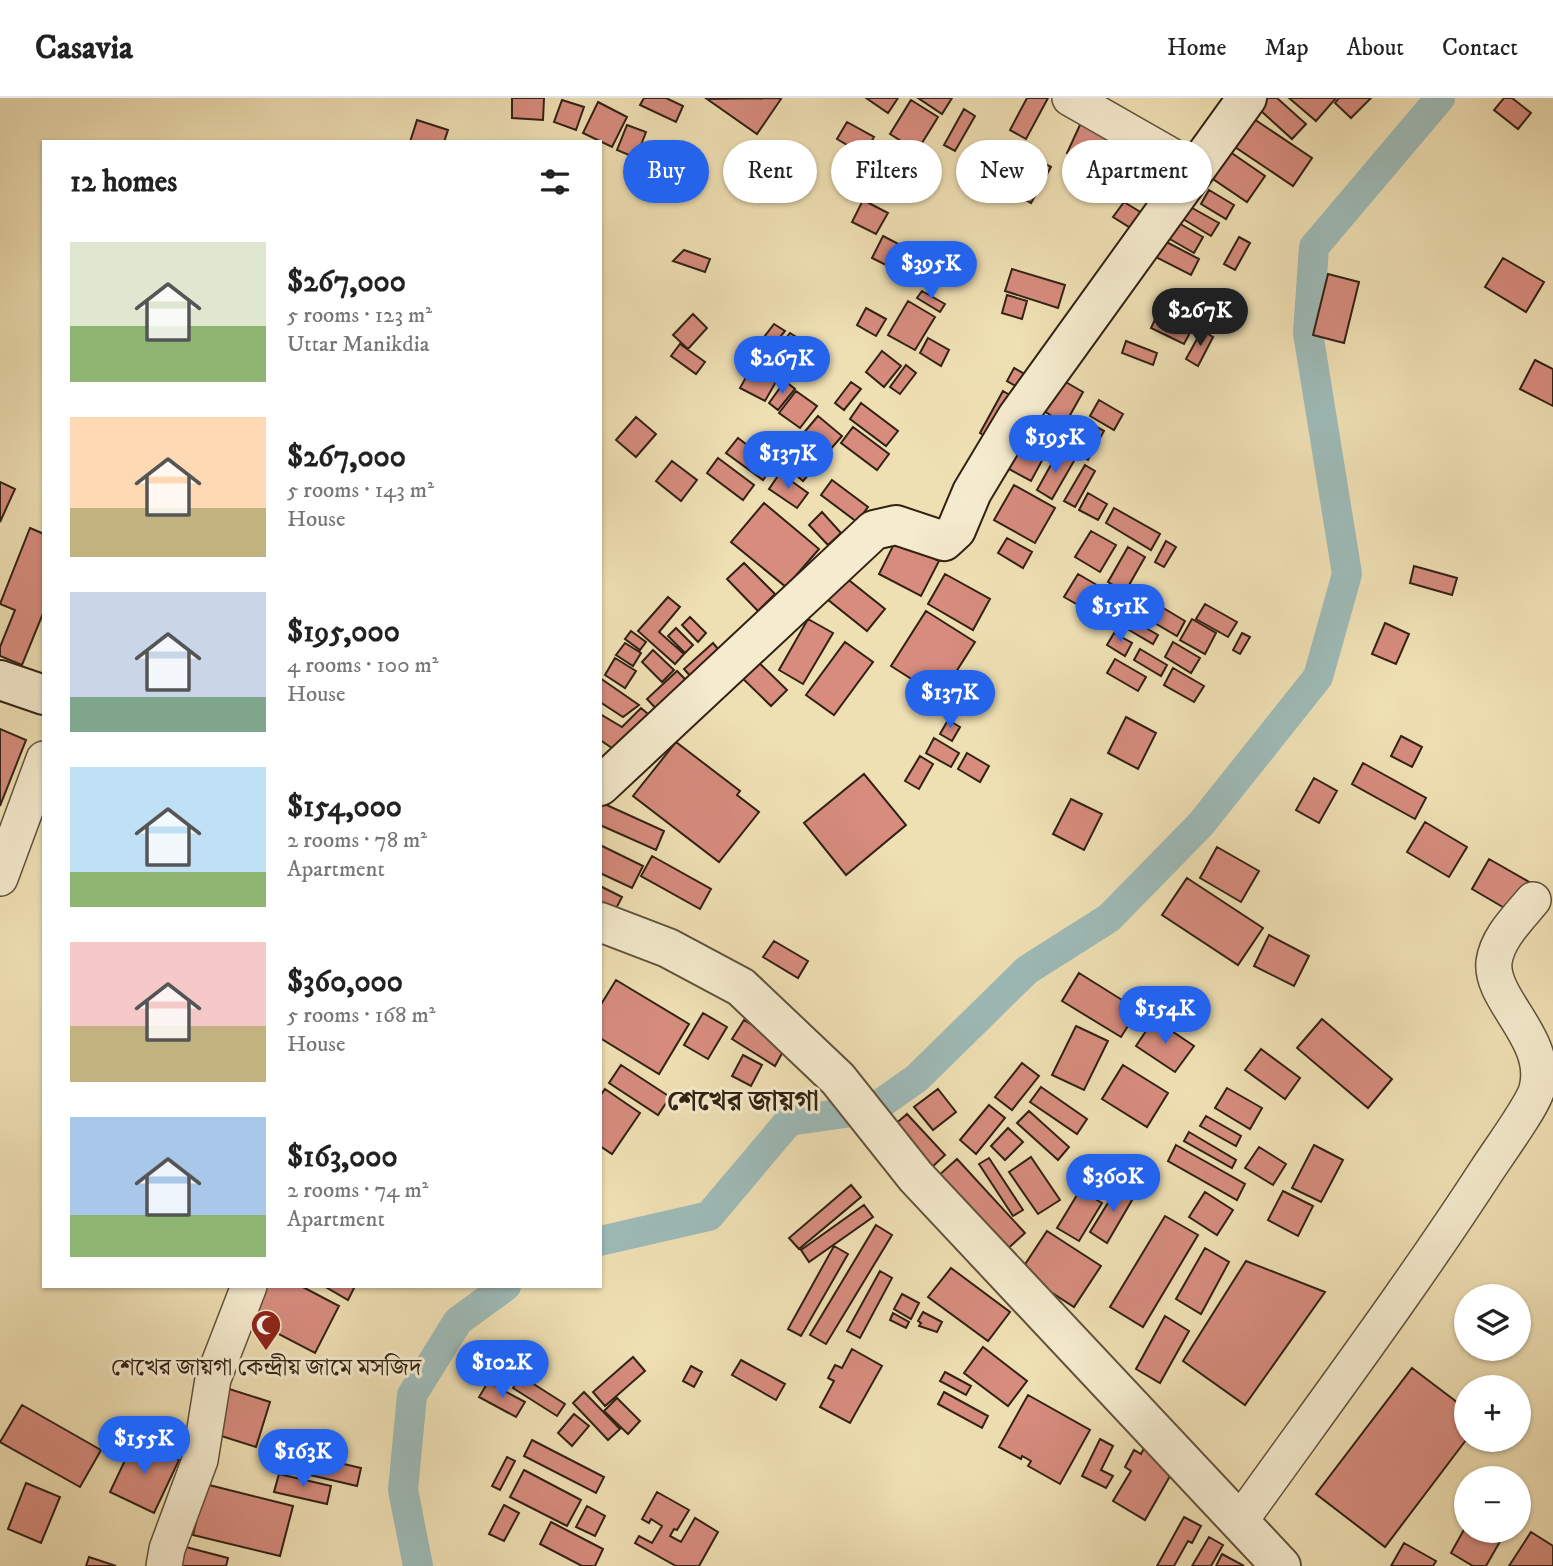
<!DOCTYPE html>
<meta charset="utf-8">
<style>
body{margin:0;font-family:"IM FELL DW Pica","Noto Serif Bengali",serif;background:#f6f6f6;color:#222;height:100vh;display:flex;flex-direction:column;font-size:26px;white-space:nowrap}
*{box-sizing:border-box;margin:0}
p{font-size:23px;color:#767676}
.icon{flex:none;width:38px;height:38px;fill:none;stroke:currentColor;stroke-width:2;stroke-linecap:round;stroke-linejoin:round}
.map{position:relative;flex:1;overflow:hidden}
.drawer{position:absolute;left:42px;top:42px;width:560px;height:1148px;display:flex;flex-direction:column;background:#fff;border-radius:0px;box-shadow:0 2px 5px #0004}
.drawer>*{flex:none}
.top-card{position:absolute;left:623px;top:42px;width:665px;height:63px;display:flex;gap:14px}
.buttons{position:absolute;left:1454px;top:1186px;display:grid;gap:14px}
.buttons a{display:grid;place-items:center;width:77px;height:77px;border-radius:50%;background:#fff;box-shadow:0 2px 5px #0004;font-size:35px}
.price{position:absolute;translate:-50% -60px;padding:0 16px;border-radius:24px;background:#2563eb;color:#fff;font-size:23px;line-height:46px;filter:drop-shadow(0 2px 4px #0008)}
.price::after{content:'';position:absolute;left:50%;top:42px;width:21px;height:16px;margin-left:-10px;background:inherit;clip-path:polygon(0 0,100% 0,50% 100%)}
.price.selected{background:#222;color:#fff}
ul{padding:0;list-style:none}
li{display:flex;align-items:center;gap:21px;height:175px;padding:0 28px}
li span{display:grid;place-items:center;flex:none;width:196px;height:140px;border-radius:0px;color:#555}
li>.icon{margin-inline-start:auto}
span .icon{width:84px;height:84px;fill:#fffc;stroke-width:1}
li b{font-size:30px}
h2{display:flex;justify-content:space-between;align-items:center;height:84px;padding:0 28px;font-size:30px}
.chip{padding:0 24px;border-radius:32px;background:#fff;box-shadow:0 2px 5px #0004;font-size:24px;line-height:63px}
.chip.selected{background:#2563eb;color:#fff}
header{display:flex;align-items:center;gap:42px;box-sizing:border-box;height:98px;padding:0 35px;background:#fff;border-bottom:2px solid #e0e0e0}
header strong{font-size:33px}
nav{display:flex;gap:38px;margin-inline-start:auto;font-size:24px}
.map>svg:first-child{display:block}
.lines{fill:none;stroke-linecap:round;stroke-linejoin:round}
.canal{stroke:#9ebbb8;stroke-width:30}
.building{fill:#d78c7e;stroke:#312213;stroke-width:2}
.minor-casing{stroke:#60523b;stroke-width:38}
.tertiary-casing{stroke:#60523b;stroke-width:42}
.secondary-casing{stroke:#312213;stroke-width:42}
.minor{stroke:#f5ebce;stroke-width:35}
.tertiary{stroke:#f5ebce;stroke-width:38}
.secondary{stroke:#f5ebce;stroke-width:38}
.labels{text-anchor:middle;stroke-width:6;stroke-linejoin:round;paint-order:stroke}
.poi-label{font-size:24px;fill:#312213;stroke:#f5ebce}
.quarter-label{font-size:28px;font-weight:bold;fill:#312213;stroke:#f5ebce}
</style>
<header>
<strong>Casavia</strong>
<nav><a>Home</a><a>Map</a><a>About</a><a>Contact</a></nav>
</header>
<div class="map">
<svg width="1553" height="1468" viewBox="0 0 1553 1468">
<rect width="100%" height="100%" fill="#efe0b4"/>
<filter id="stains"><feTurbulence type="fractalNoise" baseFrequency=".00286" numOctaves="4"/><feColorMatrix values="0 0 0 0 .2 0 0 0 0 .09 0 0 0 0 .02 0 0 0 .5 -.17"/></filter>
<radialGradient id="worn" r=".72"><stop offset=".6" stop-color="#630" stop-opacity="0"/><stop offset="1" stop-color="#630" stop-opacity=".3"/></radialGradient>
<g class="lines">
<path class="canal" d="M600 1143 709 1118 789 1023 873 1011 917 980 1027 872 1109 820 1201 726 1318 579 1347 476 1308 235 1314 149 1440 0
M418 1468 403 1392 412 1297 458 1223 506 1188"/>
</g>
<path class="building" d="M512 0H544L543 22 512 20Z
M644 0H666L683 8 676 24 640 7Z
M779 0 781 1 757 36 707 1Z
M866 0H898L888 15Z
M918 0H952L942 16Z
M1027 0H1048L1026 41 1010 32Z
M1253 0H1277L1306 26 1292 41 1250 3Z
M1289 0H1336L1316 23Z
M1339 0H1371L1351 20 1335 5Z
M1504 0H1512L1531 15 1518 31 1494 12Z
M562 2 584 9 576 32 554 24Z
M911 2 938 19 917 53 890 36Z
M598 4 627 19 612 49 583 35Z
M964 11 975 18 955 53 944 47Z
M1245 15 1312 60 1293 88 1226 43Z
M1085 16 1171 70 1147 105 1067 55Z
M417 22 448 32 444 44H410Z
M847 24 874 39 864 57 837 41Z
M627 27 646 34 636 60 617 52Z
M1223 49 1265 78 1247 104 1204 75Z
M1040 63 1051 69 1031 105 1019 98Z
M1209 92 1234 107 1226 121 1201 106Z
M863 102 888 115 876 136 852 124Z
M1124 104 1147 118 1137 134 1113 119Z
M1185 106 1219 125 1211 138 1178 118Z
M1170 120 1203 139 1194 155 1161 136Z
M883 138 908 151 896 172 872 160Z
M1157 139 1199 161 1191 177 1148 155Z
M1239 139 1250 145 1235 172 1224 166Z
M684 152 710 161 705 174 673 163Z
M1503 160 1544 184 1526 214 1485 189Z
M1012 171 1065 187 1058 210 1005 193Z
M1328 176 1359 184 1344 245 1313 237Z
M922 193 945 206 940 214 917 200Z
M1007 197 1027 203 1022 221 1002 215Z
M908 203 935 219 915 252 888 237Z
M866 210 886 221 876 238 857 227Z
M1159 213 1193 229 1184 246 1151 230Z
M693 216 707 230 688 251 673 237Z
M774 226 785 233 768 254 758 247Z
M1202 232 1213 239 1198 268 1186 261Z
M790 235 801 242 784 263 774 256Z
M928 240 949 252 941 268 920 255Z
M1126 243 1157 255 1153 267 1122 255Z
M680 246 705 264 696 276 671 258Z
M882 253 901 268 884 289 866 274Z
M756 261 781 275 765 303 740 290Z
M1535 262 1553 271V308L1520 291Z
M906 267 916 275 900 296 890 289Z
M1014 270 1034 281 1026 294 1007 283Z
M1057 279 1083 294 1065 326 1039 310Z
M785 283 795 291 778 312 769 305Z
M851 284 861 291 844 312 835 305Z
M796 293 817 308 800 330 779 315Z
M1003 293 1020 303 997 345 980 335Z
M1099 302 1123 316 1114 332 1090 318Z
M861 305 898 333 886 348 850 321Z
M818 318 842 338 803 383 780 363Z
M636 319 656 336 636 359 616 342Z
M1082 321 1104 333 1088 362 1065 349Z
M1015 327 1051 346 1031 383 996 364Z
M853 329 889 356 877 372 841 345Z
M738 340 774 367 763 382 726 355Z
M1058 354 1074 363 1052 401 1037 392Z
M718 360 754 387 743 402 707 375Z
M672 363 697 382 681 403 656 383Z
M1085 367 1095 373 1075 409 1064 403Z
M780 375 808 395 797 410 769 391Z
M832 382 868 409 857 424 821 397Z
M0 384 15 391 0 424Z
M1014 387 1055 410 1035 445 994 422Z
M1088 395 1107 406 1098 422 1079 412Z
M764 405 819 451 786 489 731 444Z
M1114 410 1160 436 1151 452 1106 425Z
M822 414 841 435 828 447 809 427Z
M30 430 44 436V513L22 567 0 558V549L15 512 0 506Z
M1091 433 1116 447 1100 474 1075 459Z
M1007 440 1032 454 1023 470 998 455Z
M896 442 939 463 921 498 879 476Z
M1166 443 1176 449 1164 469 1155 464Z
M1128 449 1145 459 1125 494 1108 484Z
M744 465 775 496 758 513 727 481Z
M1414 468 1457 480 1452 497 1410 485Z
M840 475 885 511 867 533 822 497Z
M945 476 990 501 973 532 928 506Z
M1078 476 1114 497 1101 520 1064 499Z
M668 499 680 509 659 534 684 556 675 566 638 533Z
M1145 499 1185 523 1177 538 1136 514Z
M1205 506 1237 524 1228 539 1196 521Z
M926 513 975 544 940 599 891 568Z
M690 519 706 535 698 544 682 527Z
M808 521 833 535 803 586 779 572Z
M1192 521 1216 535 1205 556 1180 542Z
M1134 523 1158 537 1153 546 1129 532Z
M1385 525 1409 536 1396 566 1372 556Z
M676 530 693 547 685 555 668 538Z
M631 533 646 544 640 552 625 541Z
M1114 535 1132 545 1125 558 1107 547Z
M1242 535 1250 539 1240 556 1233 552Z
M845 544 873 564 834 617 806 597Z
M1173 544 1200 560 1191 575 1165 559Z
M625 545 641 555 633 568 616 557Z
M713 545 722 556 693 581 684 571Z
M1140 551 1167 567 1161 578 1134 562Z
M653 552 674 572 662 584 642 564Z
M751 557 787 592 771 608 736 574Z
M615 560 636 573 625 590 605 577Z
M1115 561 1146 579 1138 593 1107 575Z
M1173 570 1204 588 1194 604 1164 587Z
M677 573 692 588 661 616 647 601Z
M600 580 639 607 623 619 600 604Z
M641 610 655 622 621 656 600 642V616L622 629Z
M1126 619 1156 635 1138 671 1108 655Z
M948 622 960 629 952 643 940 636Z
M0 631 26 642 0 708Z
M1401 638 1422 649 1412 669 1391 658Z
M934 640 959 655 951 669 926 655Z
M676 644 740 693 737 697 759 714 719 764 633 698Z
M967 655 989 668 980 684 958 671Z
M920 658 933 666 919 691 905 683Z
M1363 665 1426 700 1415 721 1352 686Z
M864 676 906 727 846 777 804 725Z
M1314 680 1337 693 1319 725 1296 712Z
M1071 701 1102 716 1084 752 1053 736Z
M600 704 664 733 656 752 600 727Z
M1425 724 1467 749 1449 779 1407 754Z
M600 747 643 768 632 790 600 775Z
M1217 749 1259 773 1241 804 1200 780Z
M652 758 711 791 700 811 641 778Z
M1489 761 1531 785 1513 815 1472 791Z
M1187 780 1263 830 1238 867 1162 817Z
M600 788 622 799 609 824 600 820Z
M1269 837 1309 858 1294 888 1254 868Z
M774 843 808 863 798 880 763 859Z
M1079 875 1138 912 1121 939 1062 903Z
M616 882 689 926 659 976 600 940V908Z
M703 915 727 929 708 961 684 947Z
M1154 921 1194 948 1175 974 1136 948Z
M1322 921 1392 981 1368 1010 1297 950Z
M744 922 786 948 775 968 732 941Z
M1076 928 1108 943 1084 992 1052 977Z
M1261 951 1300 980 1285 1001 1245 972Z
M743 957 762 967 751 988 732 978Z
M1022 965 1039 978 1012 1012 995 999Z
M621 967 670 999 658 1017 609 985Z
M1123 967 1168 995 1147 1029 1102 1001Z
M1041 989 1087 1021 1077 1036 1030 1004Z
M1227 990 1262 1010 1250 1031 1215 1010Z
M605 991 640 1015 612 1056 600 1048V998Z
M938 991 956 1014 933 1032 914 1009Z
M989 1007 1005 1020 976 1056 960 1042Z
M1029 1013 1069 1049 1058 1062 1017 1025Z
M907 1016 945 1057 931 1070 892 1029Z
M1206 1018 1241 1038 1236 1048 1200 1028Z
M1008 1030 1023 1044 1005 1062 991 1048Z
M1189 1034 1236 1062 1232 1070 1184 1043Z
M1176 1047 1245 1086 1237 1102 1168 1063Z
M1314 1047 1343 1062 1321 1104 1292 1090Z
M1259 1049 1286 1066 1273 1087 1245 1070Z
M1031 1059 1060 1102 1038 1116 1009 1074Z
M989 1060 1023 1112 1013 1118 979 1066Z
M957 1061 1025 1135 1004 1154 937 1079Z
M851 1087 861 1099 799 1151 789 1140Z
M1119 1087 1135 1097 1107 1145 1090 1134Z
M1080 1092 1102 1105 1079 1143 1057 1130Z
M1283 1093 1313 1108 1298 1138 1268 1122Z
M1205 1094 1233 1112 1217 1137 1189 1119Z
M864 1107 873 1119 809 1164 801 1152Z
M1165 1118 1198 1137 1143 1229 1110 1209Z
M876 1127 892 1137 826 1246 810 1237Z
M1047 1133 1101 1168 1074 1209 1020 1174Z
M834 1148 848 1156 801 1238 788 1231Z
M1205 1150 1229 1164 1201 1216 1176 1201Z
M1246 1163 1325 1194 1245 1307 1183 1263Z
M951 1170 1010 1214 988 1243 928 1199Z
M880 1173 892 1180 860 1240 847 1233Z
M262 1188H301L339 1208 315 1255 246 1219Z
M324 1188H355L348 1202Z
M902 1196 919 1205 911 1221 894 1211Z
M923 1214 942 1224 937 1234 919 1228 921 1225 918 1223Z
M893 1215 909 1224 906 1230 890 1222Z
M1165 1218 1189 1233 1160 1285 1136 1271Z
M983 1249 1027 1283 1008 1308 964 1275Z
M852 1251 882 1268 850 1325 820 1309 834 1283 828 1280 835 1267 842 1270Z
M633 1259 645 1273 605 1308 593 1294Z
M741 1262 785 1286 776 1302 732 1277Z
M691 1268 702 1274 694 1289 683 1283Z
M1412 1270 1466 1311V1342L1385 1449 1316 1396Z
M945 1274 971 1288 966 1297 940 1283Z
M521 1278 565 1306 557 1318 513 1290Z
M488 1284 525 1304 516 1319 479 1299Z
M226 1290 270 1304 256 1349 212 1335Z
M584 1294 620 1331 608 1342 573 1305Z
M944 1294 988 1318 982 1330 938 1306Z
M1028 1297 1090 1332 1060 1386 1028 1368 1031 1363 1022 1358 1021 1361 999 1349Z
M617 1300 640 1323 628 1336 604 1313Z
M22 1307 101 1352 80 1389 0 1344Z
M574 1316 589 1328 572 1348 558 1335Z
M135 1341 179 1362 154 1415 110 1394Z
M1100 1341 1113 1348 1101 1372 1113 1378 1106 1390 1082 1378Z
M532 1342 604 1379 596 1395 524 1358Z
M1146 1346 1178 1364 1145 1422 1113 1403 1131 1373 1125 1369 1134 1352 1141 1356Z
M297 1355 361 1370 357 1388 293 1373Z
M507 1359 515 1363 500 1392 492 1388Z
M524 1372 581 1402 567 1428 510 1399Z
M279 1376 331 1388 327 1406 274 1394Z
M26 1385 60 1399 41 1445 8 1431Z
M205 1386 293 1408 280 1458 193 1437Z
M657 1394 689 1412 677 1432 674 1431 670 1438 681 1444 695 1420 718 1434 699 1468H676L635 1445 639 1438 652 1445 662 1428 651 1421 649 1425 642 1421Z
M504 1407 519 1415 504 1443 489 1436Z
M587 1408 605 1418 595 1438 576 1429Z
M1184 1419 1201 1428 1192 1445 1188 1443 1174 1468H1157Z
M551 1424 603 1451 595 1468H582L540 1446Z
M1466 1428V1433H1506L1486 1468H1473L1451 1455Z
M1531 1434 1553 1448V1468H1509Z
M1209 1439 1223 1447 1211 1468H1192Z
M1404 1445 1436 1463 1433 1468H1391Z
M182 1448 228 1460 226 1468H177Z
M1222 1456 1244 1468H1216Z
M89 1459 116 1468H86Z"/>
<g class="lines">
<g class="minor-casing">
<path id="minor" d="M1070 0 1196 72
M0 780 44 661
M1240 1423C1323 1307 1409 1192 1487 1072 1498 1055 1533 1007 1537 991 1550 941 1490 902 1494 864 1497 840 1519 819 1533 802
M164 1468 167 1451 200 1362 213 1281 249 1188"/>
</g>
<g class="tertiary-casing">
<path id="tertiary" d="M600 824 668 850 741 889 838 981 916 1079 1281 1468"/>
</g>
<g class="secondary-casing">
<path id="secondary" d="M0 582 44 597
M600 688 874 432 896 427 944 443 956 432 972 394 1017 319 1247 0"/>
</g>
<use href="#minor" class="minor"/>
<use href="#tertiary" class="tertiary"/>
<use href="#secondary" class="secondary"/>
</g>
<defs>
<g id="mosque-pin" transform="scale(1.575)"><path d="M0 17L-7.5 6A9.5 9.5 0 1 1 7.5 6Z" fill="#8f2418" stroke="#f5ebce"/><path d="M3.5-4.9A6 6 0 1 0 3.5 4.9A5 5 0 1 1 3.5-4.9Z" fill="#fff"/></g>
</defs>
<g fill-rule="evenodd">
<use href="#mosque-pin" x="266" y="1227"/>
</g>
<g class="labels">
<g class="poi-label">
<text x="266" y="1277">শেখের জায়গা কেন্দ্রীয় জামে মসজিদ</text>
</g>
<g class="quarter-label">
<text x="743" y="1012">শেখের জায়গা</text>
</g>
</g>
<rect width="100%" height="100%" filter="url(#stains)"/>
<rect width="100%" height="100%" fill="url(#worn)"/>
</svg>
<div class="buttons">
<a><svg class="icon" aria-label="layers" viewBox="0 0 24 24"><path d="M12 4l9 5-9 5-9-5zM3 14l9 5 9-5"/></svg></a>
<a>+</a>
<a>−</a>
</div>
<b class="price" style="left:931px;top:203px">$395K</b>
<b class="price selected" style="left:1200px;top:250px">$267K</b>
<b class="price" style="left:782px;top:298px">$267K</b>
<b class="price" style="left:1055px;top:377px">$195K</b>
<b class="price" style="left:788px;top:393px">$137K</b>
<b class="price" style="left:1120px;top:546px">$151K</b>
<b class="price" style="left:950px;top:632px">$137K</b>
<b class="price" style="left:1165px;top:948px">$154K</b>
<b class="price" style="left:1113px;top:1116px">$360K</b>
<b class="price" style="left:502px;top:1302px">$102K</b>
<b class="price" style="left:144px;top:1378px">$155K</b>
<b class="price" style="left:303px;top:1391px">$163K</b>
<div class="top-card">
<a class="chip selected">Buy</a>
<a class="chip">Rent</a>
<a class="chip">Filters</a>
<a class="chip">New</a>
<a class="chip">Apartment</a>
</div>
<section class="drawer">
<h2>12 homes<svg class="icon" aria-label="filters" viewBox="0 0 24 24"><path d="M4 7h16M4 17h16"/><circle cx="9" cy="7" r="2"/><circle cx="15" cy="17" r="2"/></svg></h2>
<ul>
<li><span style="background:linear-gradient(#dfe7d0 60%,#8fb573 0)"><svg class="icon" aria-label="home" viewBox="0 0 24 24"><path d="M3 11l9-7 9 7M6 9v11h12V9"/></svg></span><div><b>$267,000</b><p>5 rooms · 123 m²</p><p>Uttar Manikdia</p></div></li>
<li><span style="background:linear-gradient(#ffd9b3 65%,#c2b280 0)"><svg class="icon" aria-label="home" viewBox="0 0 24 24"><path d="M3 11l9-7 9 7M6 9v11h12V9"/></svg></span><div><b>$267,000</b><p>5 rooms · 143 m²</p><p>House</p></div></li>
<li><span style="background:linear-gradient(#c9d6e8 75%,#7fa58c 0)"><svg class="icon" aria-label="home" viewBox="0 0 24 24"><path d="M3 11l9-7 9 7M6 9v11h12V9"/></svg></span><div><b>$195,000</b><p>4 rooms · 100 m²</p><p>House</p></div></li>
<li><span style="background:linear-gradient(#bfe0f5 75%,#8fb573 0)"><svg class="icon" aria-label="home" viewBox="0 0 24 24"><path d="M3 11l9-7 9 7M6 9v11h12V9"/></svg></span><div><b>$154,000</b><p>2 rooms · 78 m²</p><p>Apartment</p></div></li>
<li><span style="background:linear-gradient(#f6c9c9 60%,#c2b280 0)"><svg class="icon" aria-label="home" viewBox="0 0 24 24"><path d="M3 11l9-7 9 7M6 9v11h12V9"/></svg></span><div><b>$360,000</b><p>5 rooms · 168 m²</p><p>House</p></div></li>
<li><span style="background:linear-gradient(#a9c7e8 70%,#8fb573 0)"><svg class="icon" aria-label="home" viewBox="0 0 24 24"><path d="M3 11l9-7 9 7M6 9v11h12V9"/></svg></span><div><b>$163,000</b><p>2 rooms · 74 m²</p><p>Apartment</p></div></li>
</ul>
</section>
</div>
